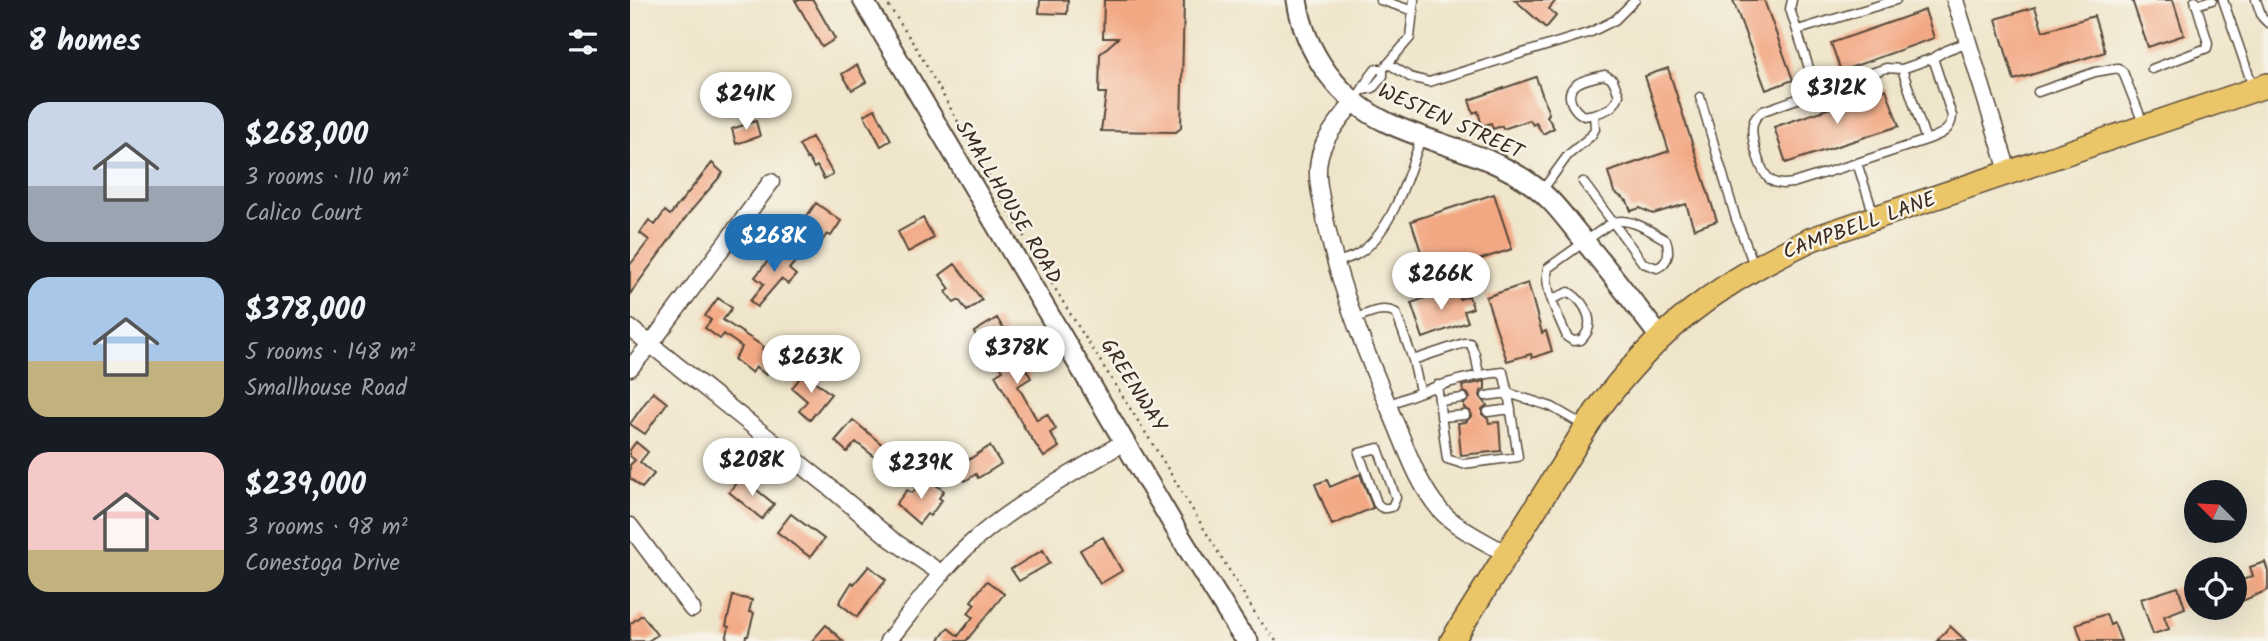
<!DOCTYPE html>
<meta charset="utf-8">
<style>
body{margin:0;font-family:Kalam,sans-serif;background:#20242c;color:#f1f3f6;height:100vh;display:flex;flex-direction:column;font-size:26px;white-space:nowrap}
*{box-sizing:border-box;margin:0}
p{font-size:23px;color:#9ea1a6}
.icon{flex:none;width:38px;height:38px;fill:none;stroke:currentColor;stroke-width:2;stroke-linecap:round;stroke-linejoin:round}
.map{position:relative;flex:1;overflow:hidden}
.sheet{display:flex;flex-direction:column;background:#171b24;width:630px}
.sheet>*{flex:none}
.needle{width:46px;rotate:294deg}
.controls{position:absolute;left:1554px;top:480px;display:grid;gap:14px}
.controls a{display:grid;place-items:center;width:63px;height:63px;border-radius:50%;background:#171b24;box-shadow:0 7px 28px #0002;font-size:35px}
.price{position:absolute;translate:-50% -60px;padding:0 16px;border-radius:24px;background:#fff;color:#222;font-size:23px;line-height:46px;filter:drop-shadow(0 2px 4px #0008)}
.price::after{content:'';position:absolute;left:50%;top:42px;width:21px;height:16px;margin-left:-10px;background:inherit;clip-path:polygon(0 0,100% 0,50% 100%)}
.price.active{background:#1f6fb2;color:#fff}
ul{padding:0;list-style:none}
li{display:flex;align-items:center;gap:21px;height:175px;padding:0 28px}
li span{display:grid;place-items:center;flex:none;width:196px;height:140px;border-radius:21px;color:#555}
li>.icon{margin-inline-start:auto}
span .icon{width:84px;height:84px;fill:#fffc;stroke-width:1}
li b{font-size:30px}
h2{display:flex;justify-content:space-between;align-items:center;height:84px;padding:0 28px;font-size:30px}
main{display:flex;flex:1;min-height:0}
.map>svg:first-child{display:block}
.building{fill:#f3a884}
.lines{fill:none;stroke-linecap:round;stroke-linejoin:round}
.service-casing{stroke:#564638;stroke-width:11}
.minor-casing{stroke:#564638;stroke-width:19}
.tertiary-casing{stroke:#564638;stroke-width:23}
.primary-casing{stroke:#564638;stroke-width:26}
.path{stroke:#564638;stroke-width:2.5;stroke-dasharray:2 5;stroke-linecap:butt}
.service{stroke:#fff;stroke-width:8}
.minor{stroke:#fff;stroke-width:16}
.tertiary{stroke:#fff;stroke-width:19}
.primary{stroke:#ebc669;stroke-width:23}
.labels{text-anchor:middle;stroke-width:5;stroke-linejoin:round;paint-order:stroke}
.street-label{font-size:21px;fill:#3b2a1e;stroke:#f7f3e8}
</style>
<main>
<section class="sheet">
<h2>8 homes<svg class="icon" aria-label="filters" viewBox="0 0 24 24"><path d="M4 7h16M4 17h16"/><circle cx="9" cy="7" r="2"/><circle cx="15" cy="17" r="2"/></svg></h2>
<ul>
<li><span style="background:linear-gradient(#c9d6e8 60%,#9aa5b1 0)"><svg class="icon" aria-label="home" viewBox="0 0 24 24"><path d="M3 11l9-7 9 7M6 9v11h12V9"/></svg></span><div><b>$268,000</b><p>3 rooms · 110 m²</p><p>Calico Court</p></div></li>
<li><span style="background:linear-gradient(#a9c7e8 60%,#c2b280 0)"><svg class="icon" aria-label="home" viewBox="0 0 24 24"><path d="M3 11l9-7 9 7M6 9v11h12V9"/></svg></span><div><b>$378,000</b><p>5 rooms · 148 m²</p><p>Smallhouse Road</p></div></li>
<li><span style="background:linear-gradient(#f6c9c9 70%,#c2b280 0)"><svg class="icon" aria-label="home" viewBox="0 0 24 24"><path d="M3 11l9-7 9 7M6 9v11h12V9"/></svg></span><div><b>$239,000</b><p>3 rooms · 98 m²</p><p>Conestoga Drive</p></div></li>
</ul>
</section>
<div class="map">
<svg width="1638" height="641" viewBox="0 0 1638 641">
<rect width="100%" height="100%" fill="#f7f3e8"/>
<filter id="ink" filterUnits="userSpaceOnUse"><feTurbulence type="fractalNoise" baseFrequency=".0143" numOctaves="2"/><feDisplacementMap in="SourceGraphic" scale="14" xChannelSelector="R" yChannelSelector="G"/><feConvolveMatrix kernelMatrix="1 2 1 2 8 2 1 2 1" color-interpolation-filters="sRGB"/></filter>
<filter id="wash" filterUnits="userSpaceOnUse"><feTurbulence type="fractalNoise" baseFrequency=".00686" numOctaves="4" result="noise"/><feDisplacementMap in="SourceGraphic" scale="28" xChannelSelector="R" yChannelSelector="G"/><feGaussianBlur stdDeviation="1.57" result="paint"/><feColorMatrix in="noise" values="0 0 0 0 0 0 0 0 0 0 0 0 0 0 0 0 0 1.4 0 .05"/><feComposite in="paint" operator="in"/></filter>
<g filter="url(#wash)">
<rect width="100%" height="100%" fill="#efe5ca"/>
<g id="blocks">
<path class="building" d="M165 0H183L205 39 192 47Z
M410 0H438L437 14 409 13Z
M474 0H554L551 128 546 132 471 131 476 93H469L470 54 488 38H473Z
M885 0H926L919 9 926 16 916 28Z
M1103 0H1134L1163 80 1136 90Z
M1502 0H1543L1554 35 1518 47Z
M1405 7 1413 31 1464 16 1475 52 1384 80 1366 19Z
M1295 10 1304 38 1211 71 1201 43Z
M227 65 236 82 222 90 212 74Z
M1038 68 1087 221 1064 229 1056 204 1023 214 1010 208 1001 211 997 201 984 192 978 172 1039 151 1015 76Z
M906 77 919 114 917 116 924 128 913 134 906 123 903 125 900 120 873 129 872 126 863 129 861 123 852 126 848 111 843 113 839 100Z
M1256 89 1269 126 1156 163 1144 127Z
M245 109 261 140 251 146 234 115Z
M126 121 130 136 106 144 102 129Z
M182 137 203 174 194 179 187 166 184 168 178 158 177 159 169 145Z
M82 163 93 173 59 213 0 294V265L19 240 10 233 19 220 25 225 35 211 40 215Z
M864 194 882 249 799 276 781 221Z
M186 203 211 221 201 236 197 234 185 251 159 233 168 220 172 223Z
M293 218 304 238 278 252 268 232Z
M148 248 165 262 159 269 166 275 158 284 151 279 127 307 120 301 134 284 125 277 138 261 136 259 143 250 146 252Z
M325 264 352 300 337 311 329 300 324 303 316 292 320 289 310 275Z
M898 283 912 333 916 331 922 351 902 358 901 354 877 361 856 297Z
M826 287 830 299 839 296 843 308 834 311 838 322 793 338 781 303Z
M88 298 102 308 93 320 134 347 132 349 147 361 136 375 126 367 122 373 104 359 112 347 94 334 90 339 75 328 81 320 75 316Z
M367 318 376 333 372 335 389 361 391 360 401 378 388 386 407 420 417 414 426 429 420 433 429 447 414 457 394 427 365 375 373 370 356 343 352 345 344 332Z
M174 373 201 394 180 420 169 411 177 401 162 388Z
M855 381V389L851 391 850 396 857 405 852 409V414L858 419 859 423 869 422 871 451 831 455 828 423 836 422 842 415 840 411 834 408V404L840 398 838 394 833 391 832 386Z
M23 392 37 403 15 434 0 424Z
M223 420 255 447 246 458 226 442 217 452 205 441Z
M6 442 18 452 10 462 24 474 12 488 0 478V465L5 460 0 456V450Z
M360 446 371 464 348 478 346 474 335 481 326 468Z
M730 474 743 508 702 525 685 484 697 480 700 487Z
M111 477 144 504 132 519 99 492Z
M297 478 314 491 309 498 312 500 300 516 297 514 289 524 266 504 277 490 282 493Z
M161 514 194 539 180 557 147 532Z
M473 537 492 571 470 584 450 550Z
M413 550 420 563 389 581 381 569Z
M1635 562 1638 571V590L1605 604V583L1623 576 1620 567Z
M239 566 256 580 227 617 209 603 222 582 224 584Z
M357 581 374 594 358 614 336 641H308L318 628 328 636 343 617 338 613 345 604 341 601Z
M1548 587 1555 608 1534 616 1539 629 1523 634 1511 599Z
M103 596 122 600 119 612 124 613 118 636H116L115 641 96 640 99 627 96 626Z
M1476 614 1480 625 1484 623 1491 641H1452L1446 624Z
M12 615 27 635 18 641H0V624Z
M196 625 213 641H182Z
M1320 626 1336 641H1307Z"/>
</g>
</g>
<g filter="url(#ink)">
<use href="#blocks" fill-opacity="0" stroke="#564638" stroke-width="2"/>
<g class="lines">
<g class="service-casing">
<path id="service" d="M750 0 784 11
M1162 0 1160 9 1179 68
M1593 0 1623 87
M1626 0 1632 17 1638 23
M1566 5 1582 0
M1168 30 1266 0
M1303 58 1317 50 1338 42
M759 64 780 77 799 82 961 32 985 20 1005 0
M755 67 780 38 784 0
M1522 69 1577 48 1578 43 1565 0
M1408 92 1465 72 1488 68 1493 72 1513 123
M1070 97 1106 219 1125 267
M724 101C733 90 737 79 746 69H753V76L743 88 733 90
M1227 163 1163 183C1155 184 1149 185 1142 181 1130 174 1120 137 1123 124 1124 118 1128 115 1133 111L1256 68 1272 69
M911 192 938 155 961 136 965 129 964 114 954 116C948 113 945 110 942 104 932 82 961 78 975 75L983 80 989 95C984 109 977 110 964 114
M1244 215 1227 163 1296 140C1309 135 1321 132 1322 116L1303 58 1272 69 1296 140
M706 263C712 260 720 258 726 255 761 236 779 173 791 138
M922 299 939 292C956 303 968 324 951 340L943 341 937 337C929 317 913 289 918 268L981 223C998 215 1022 232 1036 240 1040 251 1039 263 1027 268L1013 263 953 182
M724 319C739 313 752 306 766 313L783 360 834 343H840L845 354 849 374
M783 360 790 391
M807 385 817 459 833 464 888 457 878 393 856 396
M809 401 833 398
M758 405C795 389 832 376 873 372L878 393 922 407 953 425
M858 412 881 409
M811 417 835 415
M748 448 766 498 762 507C755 509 751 509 747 503L729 453Z"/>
</g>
<g class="minor-casing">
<path id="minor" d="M1325 0 1378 171
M724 101C712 118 692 138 689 160 686 176 690 193 693 208 706 279 734 348 762 415 776 447 787 483 810 510 827 529 855 541 876 554
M0 328 197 485 261 539 312 574
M0 368 20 345 141 182
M0 526 62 609
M258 641C284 609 308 574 338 546 384 503 443 475 495 441"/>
</g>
<g class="tertiary-casing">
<path id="tertiary" d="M233 0 550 536 609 631 618 641
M667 0C675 53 709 100 758 123 807 146 860 153 904 186 923 200 936 219 951 237 978 269 1004 303 1030 337"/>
</g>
<g class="primary-casing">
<path id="primary" d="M822 641 966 412C1027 329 1090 282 1182 239L1638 85"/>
</g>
<path class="path" d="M255 0 287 49 370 196 436 307 527 451 628 618 646 641"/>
<use href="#service" class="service"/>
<use href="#minor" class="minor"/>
<use href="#tertiary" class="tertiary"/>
<use href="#primary" class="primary"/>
</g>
</g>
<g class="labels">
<g class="street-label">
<text transform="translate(821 121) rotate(24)" y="7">WESTEN STREET</text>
<text transform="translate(379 202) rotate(59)" y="7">SMALLHOUSE ROAD</text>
<text transform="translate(1229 225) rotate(-20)" y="7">CAMPBELL LANE</text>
<text transform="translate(504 385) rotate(58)" y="7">GREENWAY</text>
</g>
</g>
</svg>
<div class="controls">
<a><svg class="needle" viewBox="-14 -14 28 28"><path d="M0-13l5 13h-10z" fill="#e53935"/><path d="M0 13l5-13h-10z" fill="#9ea1a6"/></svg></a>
<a><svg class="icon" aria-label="locate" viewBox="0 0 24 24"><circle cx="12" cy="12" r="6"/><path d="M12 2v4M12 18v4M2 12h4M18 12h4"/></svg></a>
</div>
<b class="price" style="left:1207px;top:126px">$312K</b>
<b class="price" style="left:116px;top:132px">$241K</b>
<b class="price active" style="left:144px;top:274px">$268K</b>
<b class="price" style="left:811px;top:312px">$266K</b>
<b class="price" style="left:387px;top:386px">$378K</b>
<b class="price" style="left:181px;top:395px">$263K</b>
<b class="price" style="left:122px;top:498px">$208K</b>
<b class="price" style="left:291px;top:501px">$239K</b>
</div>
</main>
